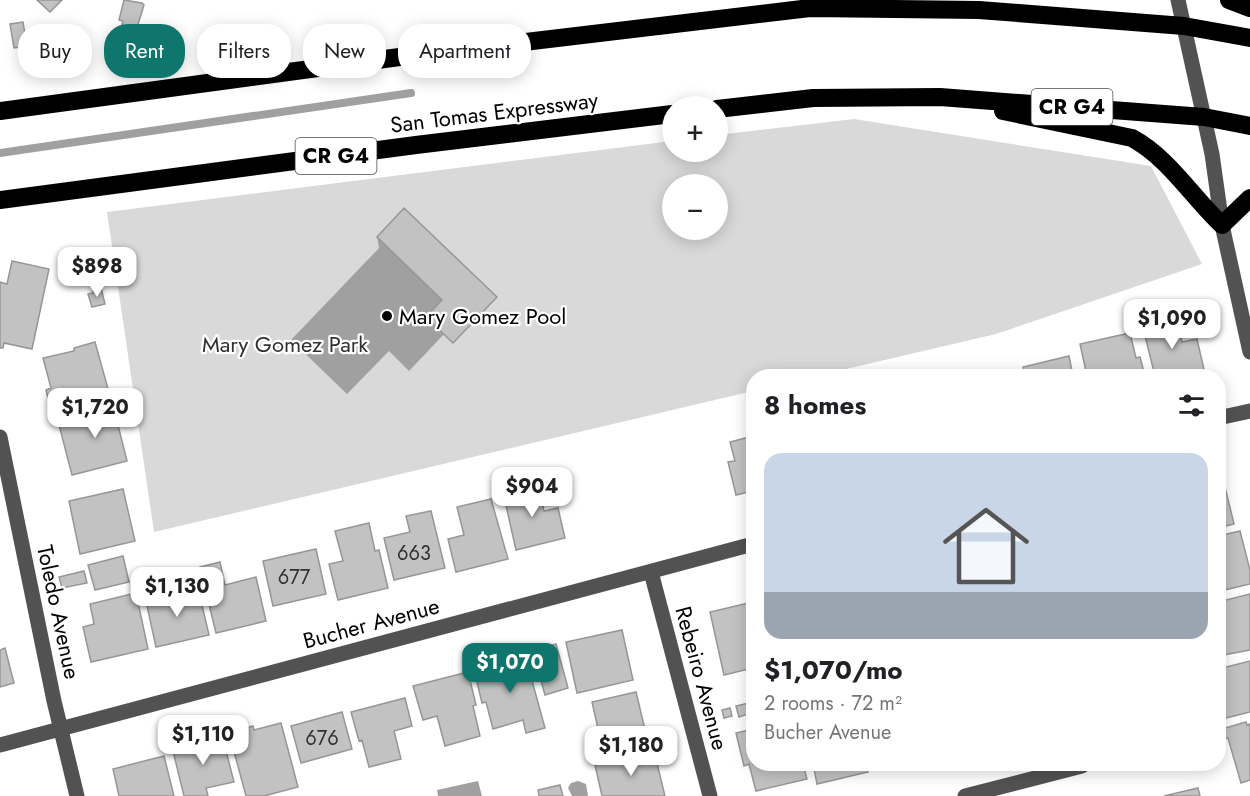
<!DOCTYPE html>
<meta charset="utf-8">
<style>
body{margin:0;font-family:Jost,sans-serif;background:#f2f2f2;color:#202124;height:100vh;display:flex;flex-direction:column;font-size:22px;white-space:nowrap}
*{box-sizing:border-box;margin:0}
p{font-size:20px;color:#757577}
.icon{flex:none;width:33px;height:33px;fill:none;stroke:currentColor;stroke-width:2;stroke-linecap:round;stroke-linejoin:round}
.map{position:relative;flex:1;overflow:hidden}
.sheet{position:absolute;left:746px;top:369px;width:480px;height:402px;display:flex;flex-direction:column;background:#fff;border-radius:24px;box-shadow:0 3px 15px #0003}
.sheet>*{flex:none}
.top-card{position:absolute;left:18px;top:24px;width:570px;height:54px;display:flex;gap:12px}
.buttons{position:absolute;left:662px;top:96px;display:grid;gap:12px}
.buttons a{display:grid;place-items:center;width:66px;height:66px;border-radius:50%;background:#fff;box-shadow:0 3px 15px #0003;font-size:30px}
.price{position:absolute;translate:-50% -51px;padding:0 14px;border-radius:12px;background:#fff;color:#222;font-size:20px;line-height:39px;filter:drop-shadow(0 2px 3px #0008)}
.price::after{content:'';position:absolute;left:50%;top:36px;width:18px;height:14px;margin-left:-9px;background:inherit;clip-path:polygon(0 0,100% 0,50% 100%)}
.price.active{background:#0f766e;color:#fff}
ul{padding:0;list-style:none}
li{display:grid;align-content:center;gap:12px;height:318px;padding:0 18px}
li span{display:grid;place-items:center;height:186px;border-radius:18px;color:#555}
li>.icon{margin-inline-start:auto}
span .icon{width:108px;height:108px;fill:#fffc;stroke-width:1}
li b{font-size:26px}
h2{display:flex;justify-content:space-between;align-items:center;height:72px;padding:0 18px;font-size:26px}
.tag{padding:0 21px;border-radius:24px;background:#fff;box-shadow:0 3px 15px #0003;font-size:21px;line-height:54px}
.tag.active{background:#0f766e;color:#fff}
.map>svg:first-child{display:block}
.green{fill:#d9d9d9;fill-rule:evenodd}
.water{fill:#a0a0a0}
.lines{fill:none;stroke-linecap:round;stroke-linejoin:round}
.stream{stroke:#a0a0a0;stroke-width:8}
.building{fill:#c2c2c2;stroke:#969696;stroke-width:1.5}
.minor{stroke:#525252;stroke-width:15}
.highway{stroke:#000;stroke-width:18}
.poi-dot{fill:#000;stroke:#fff;stroke-width:2}
.labels{text-anchor:middle;stroke-width:4.5;stroke-linejoin:round;paint-order:stroke}
.number-label{font-size:20px;fill:#303030}
.shield{fill:#fff;stroke:#4c4c4c;stroke-width:1.5}
.shield-label{font-size:21px;font-weight:bold;fill:#000}
.street-label{font-size:22px;fill:#000;stroke:#fff}
.poi-label{font-size:22px;fill:#000;stroke:#fff;text-anchor:start}
.park-label{font-size:22px;fill:#303030;stroke:#fff}
</style>
<div class="map">
<svg width="1250" height="796" viewBox="0 0 1250 796">
<rect width="100%" height="100%" fill="#fff"/>
<path class="green" d="M854 119 1151 166 1202 264 996 334 816 376H753V391L154 532 107 212 672 141V152H717V135ZM672 184H717V230H672Z"/>
<path class="water" d="M400 213 483 293 409 371 389 351 347 394 291 340 379 248 377 237Z
M478 781 482 796H438L437 790Z
M578 781 586 784 588 796H572L568 788 571 783Z"/>
<g class="lines">
<path class="stream" d="M0 153 411 93"/>
</g>
<path class="building" d="M37 0H62L50 12Z
M124 0 142 3 144 5 136 31 121 28 123 21 119 20Z
M23 22 27 46 14 48 10 24Z
M404 208 497 297 453 343 426 317 442 300 377 237Z
M12 261 49 269 32 349 4 343 3 348H0V282L7 284Z
M101 288 105 304 92 307 88 294 93 293V291Z
M1176 316 1182 342 1197 339 1205 374 1193 376H1155L1142 324Z
M1130 333 1136 358 1140 357 1145 376H1087L1080 344Z
M95 342 110 396 93 401 94 406 58 415 57 410 51 412 46 390 51 388 43 358 74 351V348Z
M1069 356 1073 376H1025L1023 367Z
M127 403 132 422 118 425 127 461 72 475 58 421Z
M753 436V491L736 495 728 462 735 461 730 442Z
M1222 475 1234 524 1218 528V476Z
M538 484 544 511 558 508 565 538 516 550 503 492Z
M123 489 135 541 80 554 69 501Z
M491 499 508 559 456 572 448 539 464 535 457 507Z
M431 511 445 568 394 580 384 538 410 532 406 516Z
M369 523 375 551 379 550 388 588 338 600 329 564 343 561 335 531Z
M1240 531 1250 570V584L1220 591 1218 583V536Z
M316 549 326 594 273 606 263 561Z
M123 556 129 582 95 590 88 565Z
M220 562 225 585 256 577 266 621 216 633 200 567Z
M84 571 87 583 62 588 59 577Z
M198 588 209 635 156 647 146 601Z
M136 593 148 649 91 662 83 627 94 624 90 604Z
M1250 594V650L1218 656V602Z
M753 602V668L724 675 710 612Z
M622 630 633 680 577 693 566 642Z
M556 644 568 688 545 695 533 651Z
M5 648 14 683 0 687V650Z
M525 655 545 728 526 733 523 720 493 729 486 702 482 703 474 669Z
M1250 661V712L1218 720V669Z
M468 672 476 705 473 706 480 736 445 746 437 716 423 720 413 686Z
M636 692 648 742 598 754 593 734 599 733 592 702Z
M405 698 412 726 394 731 401 759 369 767 362 740 359 741 351 712Z
M749 703 751 713 739 717 736 706Z
M730 708 732 716 724 718 722 710Z
M342 712 352 749 301 763 291 726Z
M1246 722 1247 725 1250 724V780L1241 783 1228 738 1225 739 1222 729Z
M281 723 298 787 264 796H246L229 733 253 726 254 730Z
M753 729V764H803L807 779 756 791 749 764 744 766 736 733Z
M222 735 234 782 206 788 208 796H184L172 747Z
M654 751 665 796H602L595 765Z
M164 756 174 796H119L113 769Z
M813 764H865L868 772 817 784Z
M560 785 563 796H539L538 790Z
M1198 788 1200 796H1164Z"/>
<g class="lines">
<path class="minor" d="M1178 0 1212 154 1222 225 1250 352
M1218 418 1250 411
M0 437 54 701 77 796
M651 572 710 796
M0 745 753 544
M965 796 1082 766"/>
<path class="highway" d="M1229 0 1250 8
M717 109 813 98 940 97 1204 117 1250 126
M0 111 407 56 810 8 979 10 1184 26 1250 38
M1003 111 1132 138C1169 158 1192 197 1222 225L1250 198
M0 200 416 145 672 114"/>
</g>
<circle class="poi-dot" cx="387" cy="316" r="6"/>
<g class="labels">
<g class="number-label">
<text x="414" y="560">663</text>
<text x="294" y="584">677</text>
<text x="322" y="745">676</text>
</g>
<g class="shield">
<rect x="1031.5" y="89" width="81" height="36" rx="4.5"/>
<rect x="295.5" y="138" width="81" height="36" rx="4.5"/>
</g>
<g class="shield-label">
<text x="1072" y="114">CR G4</text>
<text x="336" y="163">CR G4</text>
</g>
<g class="street-label">
<text transform="translate(494 112) rotate(-7)" y="8">San Tomas Expressway</text>
<text transform="translate(59 612) rotate(78)" y="8">Toledo Avenue</text>
<text transform="translate(371 623) rotate(-15)" y="8">Bucher Avenue</text>
<text transform="translate(702 678) rotate(75)" y="8">Rebeiro Avenue</text>
</g>
<g class="poi-label">
<text x="399" y="324">Mary Gomez Pool</text>
</g>
<g class="park-label">
<text x="285" y="352">Mary Gomez Park</text>
</g>
</g>
</svg>
<div class="buttons">
<a>+</a>
<a>−</a>
</div>
<b class="price" style="left:97px;top:298px">$898</b>
<b class="price" style="left:1172px;top:350px">$1,090</b>
<b class="price" style="left:95px;top:439px">$1,720</b>
<b class="price" style="left:532px;top:518px">$904</b>
<b class="price" style="left:177px;top:618px">$1,130</b>
<b class="price active" style="left:510px;top:694px">$1,070</b>
<b class="price" style="left:203px;top:766px">$1,110</b>
<b class="price" style="left:631px;top:777px">$1,180</b>
<div class="top-card">
<a class="tag">Buy</a>
<a class="tag active">Rent</a>
<a class="tag">Filters</a>
<a class="tag">New</a>
<a class="tag">Apartment</a>
</div>
<section class="sheet">
<h2>8 homes<svg class="icon" aria-label="filters" viewBox="0 0 24 24"><path d="M4 7h16M4 17h16"/><circle cx="9" cy="7" r="2"/><circle cx="15" cy="17" r="2"/></svg></h2>
<ul>
<li><span style="background:linear-gradient(#c9d6e8 75%,#9aa5b1 0)"><svg class="icon" aria-label="home" viewBox="0 0 24 24"><path d="M3 11l9-7 9 7M6 9v11h12V9"/></svg></span><div><b>$1,070/mo</b><p>2 rooms · 72 m²</p><p>Bucher Avenue</p></div></li>
</ul>
</section>
</div>
